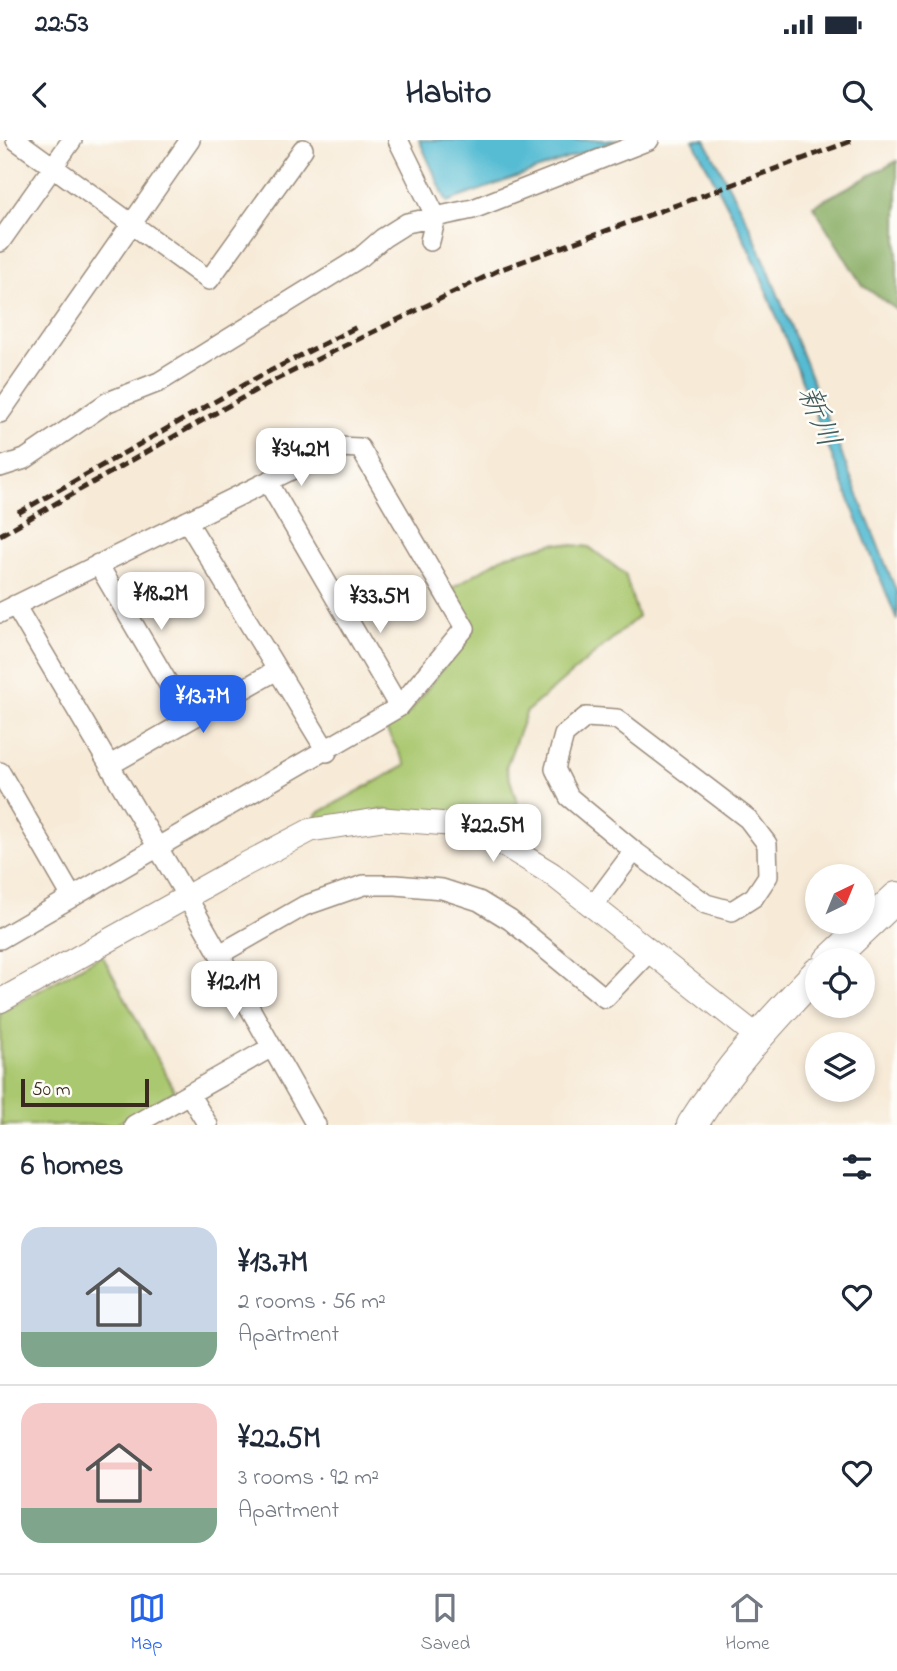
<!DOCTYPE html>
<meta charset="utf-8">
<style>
body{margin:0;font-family:"Indie Flower","Klee One",sans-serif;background:#f6f6f7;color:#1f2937;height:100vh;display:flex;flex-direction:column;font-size:26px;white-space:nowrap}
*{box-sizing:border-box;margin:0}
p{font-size:23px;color:#747a83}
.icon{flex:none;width:38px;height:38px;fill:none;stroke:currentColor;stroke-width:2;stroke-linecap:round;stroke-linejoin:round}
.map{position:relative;height:985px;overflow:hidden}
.details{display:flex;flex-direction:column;background:#fff;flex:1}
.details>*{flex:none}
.needle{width:46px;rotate:43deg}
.buttons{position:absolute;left:805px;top:724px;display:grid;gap:14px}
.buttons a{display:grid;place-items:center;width:70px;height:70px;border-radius:50%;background:#fff;box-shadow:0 4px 10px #0003;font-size:35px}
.scale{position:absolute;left:21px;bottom:18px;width:128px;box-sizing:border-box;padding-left:7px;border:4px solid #3b2a1e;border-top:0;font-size:19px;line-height:24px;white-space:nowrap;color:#3b2a1e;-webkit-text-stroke:5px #fdfcf7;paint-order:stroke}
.price{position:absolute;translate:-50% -60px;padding:0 16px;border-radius:14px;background:#fff;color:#222;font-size:23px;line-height:46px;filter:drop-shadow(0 2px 4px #0008)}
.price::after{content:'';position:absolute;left:50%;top:42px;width:21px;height:16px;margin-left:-10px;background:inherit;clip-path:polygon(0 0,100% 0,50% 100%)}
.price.current{background:#2563eb;color:#fff}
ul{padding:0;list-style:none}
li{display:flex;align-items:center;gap:21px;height:175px;padding:0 21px}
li+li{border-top:2px solid #e0e1e3}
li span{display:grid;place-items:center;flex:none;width:196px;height:140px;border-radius:21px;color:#555}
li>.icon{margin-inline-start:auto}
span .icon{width:84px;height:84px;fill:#fffc;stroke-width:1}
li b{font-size:30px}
h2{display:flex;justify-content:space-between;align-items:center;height:84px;padding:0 21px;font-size:30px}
.status{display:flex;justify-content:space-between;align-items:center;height:49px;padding:0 35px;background:#fff;direction:ltr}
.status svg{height:19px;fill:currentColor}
header{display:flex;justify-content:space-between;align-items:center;height:91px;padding:0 21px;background:#fff;font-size:32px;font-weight:700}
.dock{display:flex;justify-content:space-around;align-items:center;height:98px;border-top:2px solid #e0e1e3;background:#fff;font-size:19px;color:#747a83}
.dock a{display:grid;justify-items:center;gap:4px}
.dock .current{color:#2563eb}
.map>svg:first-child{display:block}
.green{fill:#aac86f;stroke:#727946;stroke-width:2}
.forest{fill:#87ac62;stroke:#616b40;stroke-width:2}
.water{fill:#55bcd3;stroke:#487378;stroke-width:2}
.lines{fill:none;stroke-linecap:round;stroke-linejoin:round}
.minor-casing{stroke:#998a7a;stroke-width:22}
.tertiary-casing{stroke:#998a7a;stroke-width:25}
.primary-casing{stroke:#998a7a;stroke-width:32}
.minor{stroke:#fff;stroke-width:19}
.tertiary{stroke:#fff;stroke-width:23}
.primary{stroke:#fff;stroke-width:30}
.rail{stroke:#3b2a1e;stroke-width:5;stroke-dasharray:10 5;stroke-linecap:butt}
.labels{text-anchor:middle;stroke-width:5;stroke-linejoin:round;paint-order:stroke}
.water-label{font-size:32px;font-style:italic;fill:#445d5d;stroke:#fdfcf7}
</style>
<div class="status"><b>22:53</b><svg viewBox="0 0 49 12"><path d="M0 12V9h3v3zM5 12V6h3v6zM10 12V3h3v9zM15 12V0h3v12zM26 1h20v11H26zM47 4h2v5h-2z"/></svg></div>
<header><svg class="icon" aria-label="back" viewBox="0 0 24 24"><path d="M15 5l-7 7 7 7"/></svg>Habito<svg class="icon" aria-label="search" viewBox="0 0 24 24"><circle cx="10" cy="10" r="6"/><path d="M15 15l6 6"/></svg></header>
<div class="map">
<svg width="897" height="985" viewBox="0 0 897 985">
<rect width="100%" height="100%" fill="#fdfcf7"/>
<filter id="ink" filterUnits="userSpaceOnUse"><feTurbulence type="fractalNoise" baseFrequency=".0143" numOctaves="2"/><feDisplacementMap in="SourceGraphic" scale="14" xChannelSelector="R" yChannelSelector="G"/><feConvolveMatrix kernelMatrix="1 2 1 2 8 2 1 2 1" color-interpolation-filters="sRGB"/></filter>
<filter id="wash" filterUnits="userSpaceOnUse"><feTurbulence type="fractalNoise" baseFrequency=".00686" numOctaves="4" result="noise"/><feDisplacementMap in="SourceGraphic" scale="28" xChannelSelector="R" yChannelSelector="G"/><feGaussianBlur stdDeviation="1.57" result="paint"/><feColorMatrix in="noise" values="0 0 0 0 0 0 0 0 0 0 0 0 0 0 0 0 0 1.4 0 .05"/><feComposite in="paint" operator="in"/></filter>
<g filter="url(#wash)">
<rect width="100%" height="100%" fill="#f7ead7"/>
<path class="green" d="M555 403 589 407 625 434 638 477 527 571 506 627 532 709 488 684 382 670 317 684 316 674 406 625 384 586 409 573 473 488 452 448 505 416Z
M102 815 175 951 115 985H1L0 873Z"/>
<path class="forest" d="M897 21V170L862 145 813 66Z"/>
<path class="water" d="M419 0H619L447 62Z
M693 0H705L749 85 765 122 897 453V480L756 125 739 88Z"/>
</g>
<g filter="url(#ink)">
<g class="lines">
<g class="minor-casing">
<path id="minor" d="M16 0 209 140 303 9
M398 0 436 77 430 101
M0 102 72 0
M0 273 190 0
M0 327 25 319 108 262 159 242 361 117 383 98 407 83 473 69 649 0
M187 381 327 612
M98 424 189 579
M15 465 187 757 316 985
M0 473 338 307 360 308 465 488 399 567
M110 625 277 530
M0 632 72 757
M593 766 634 711 706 764 732 771 754 757 768 736 767 704 748 679 617 579 586 577 564 595 555 629 569 657 634 711
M0 799 399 567 268 342
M220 814 304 766 364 745H396L442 749 479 761 510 780 605 858 650 811
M189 954 208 985
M134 985 272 907"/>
</g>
<g class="tertiary-casing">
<path id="tertiary" d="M0 861 242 726 311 690 383 679 448 684 498 701 552 734 758 897"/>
</g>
<g class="primary-casing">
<path id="primary" d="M829 821 897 757
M692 985C727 929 772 880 817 833"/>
</g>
<use href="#minor" class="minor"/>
<use href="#tertiary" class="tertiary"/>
<use href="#primary" class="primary"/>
<path class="rail" d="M18 373 260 236 359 186
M0 395 265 245 499 130 854 0"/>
</g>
</g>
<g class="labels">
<g class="water-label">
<text transform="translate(820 276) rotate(68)" y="11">新川</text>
</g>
</g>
</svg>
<div class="buttons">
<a><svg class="needle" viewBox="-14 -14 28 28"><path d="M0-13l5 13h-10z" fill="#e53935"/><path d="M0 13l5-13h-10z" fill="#747a83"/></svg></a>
<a><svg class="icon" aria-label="locate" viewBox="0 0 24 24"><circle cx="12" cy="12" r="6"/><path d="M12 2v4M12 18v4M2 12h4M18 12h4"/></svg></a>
<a><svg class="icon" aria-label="layers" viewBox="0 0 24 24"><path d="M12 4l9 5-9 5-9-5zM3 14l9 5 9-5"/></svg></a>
</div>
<div class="scale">50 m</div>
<b class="price" style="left:301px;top:348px">¥34.2M</b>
<b class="price" style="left:161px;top:492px">¥18.2M</b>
<b class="price" style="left:380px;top:495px">¥33.5M</b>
<b class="price current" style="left:203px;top:595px">¥13.7M</b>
<b class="price" style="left:493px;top:724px">¥22.5M</b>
<b class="price" style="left:234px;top:881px">¥12.1M</b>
</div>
<section class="details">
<h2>6 homes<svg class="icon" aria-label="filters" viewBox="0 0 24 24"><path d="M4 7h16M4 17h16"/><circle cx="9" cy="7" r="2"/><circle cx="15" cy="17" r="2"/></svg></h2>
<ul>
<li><span style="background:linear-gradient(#c9d6e8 75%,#7fa58c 0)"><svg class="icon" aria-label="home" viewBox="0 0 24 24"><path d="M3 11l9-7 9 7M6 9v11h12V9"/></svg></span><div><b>¥13.7M</b><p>2 rooms · 56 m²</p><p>Apartment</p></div><svg class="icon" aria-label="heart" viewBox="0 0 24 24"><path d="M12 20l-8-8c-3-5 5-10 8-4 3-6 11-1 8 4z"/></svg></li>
<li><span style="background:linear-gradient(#f6c9c9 75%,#7fa58c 0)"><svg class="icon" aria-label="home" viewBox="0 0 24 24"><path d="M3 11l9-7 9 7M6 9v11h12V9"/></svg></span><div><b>¥22.5M</b><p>3 rooms · 92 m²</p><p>Apartment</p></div><svg class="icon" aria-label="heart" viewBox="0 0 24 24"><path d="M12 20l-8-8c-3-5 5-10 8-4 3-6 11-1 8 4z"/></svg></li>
</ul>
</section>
<nav class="dock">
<a class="current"><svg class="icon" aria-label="map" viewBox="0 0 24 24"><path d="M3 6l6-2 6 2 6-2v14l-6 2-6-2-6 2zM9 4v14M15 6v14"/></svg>Map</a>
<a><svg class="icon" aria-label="saved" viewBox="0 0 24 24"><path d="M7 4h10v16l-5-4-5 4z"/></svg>Saved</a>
<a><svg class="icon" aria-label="home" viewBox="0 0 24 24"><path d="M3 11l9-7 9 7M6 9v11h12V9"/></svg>Home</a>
</nav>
